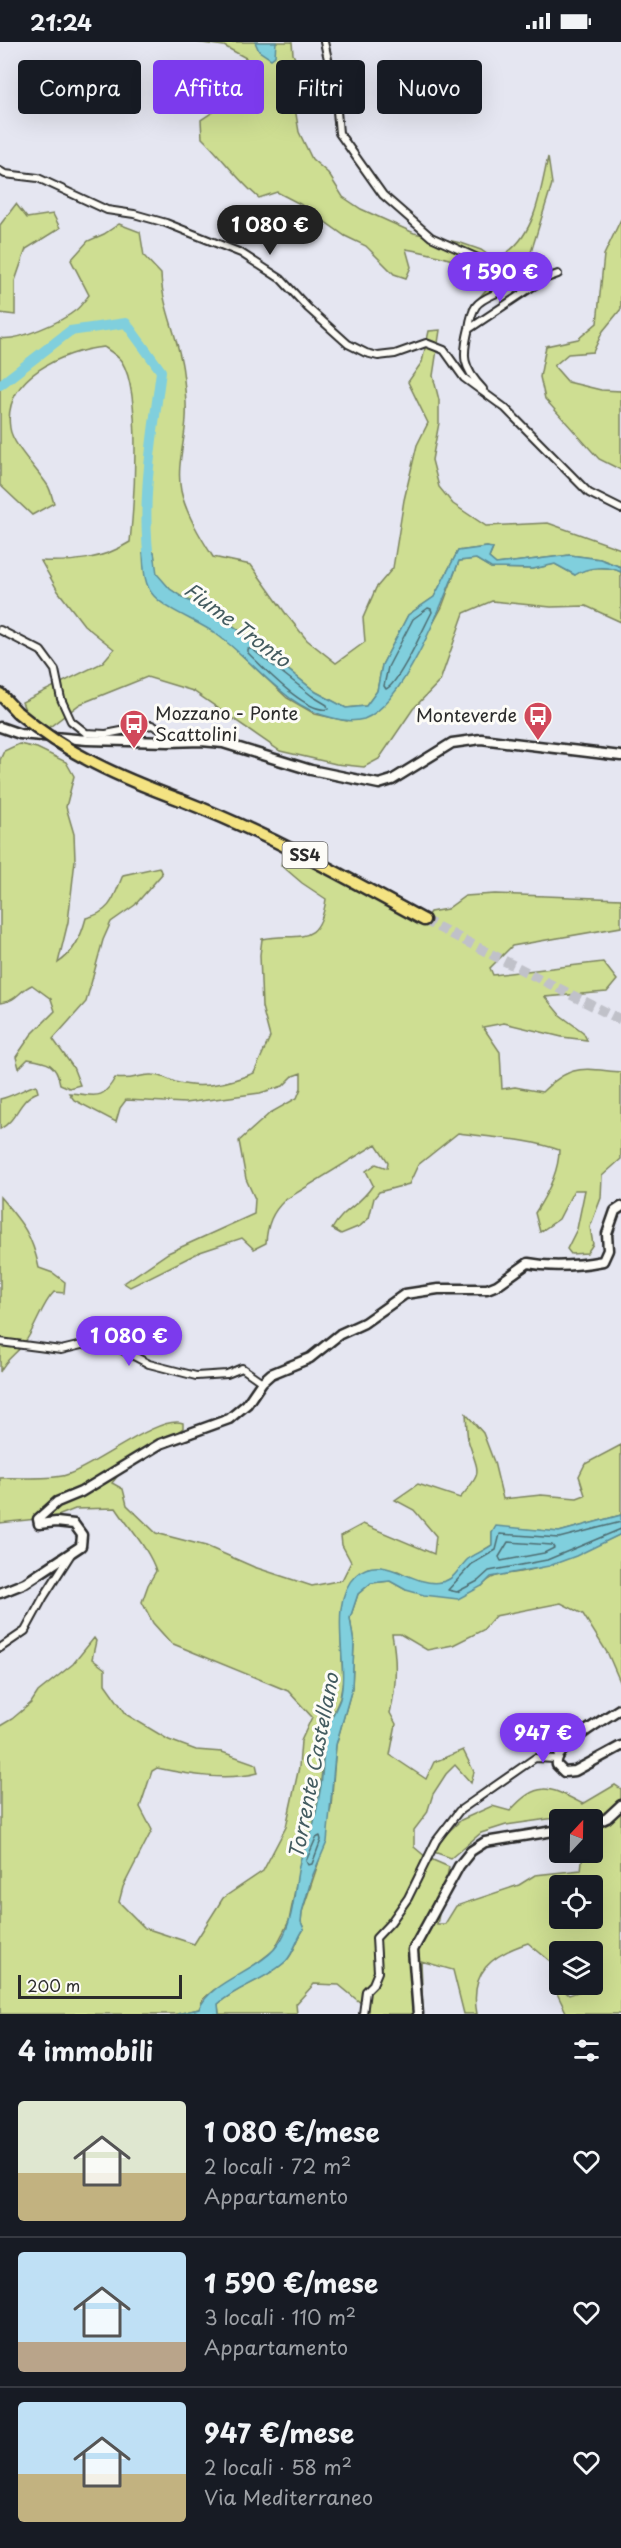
<!DOCTYPE html>
<html lang="it">
<meta charset="utf-8">
<style>
body{margin:0;font-family:"Playpen Sans",sans-serif;background:#242831;color:#f1f3f6;height:100vh;display:flex;flex-direction:column;font-size:22px;white-space:nowrap}
*{box-sizing:border-box;margin:0}
p{font-size:20px;color:#9ea1a6}
.icon{flex:none;width:33px;height:33px;fill:none;stroke:currentColor;stroke-width:2;stroke-linecap:round;stroke-linejoin:round}
.map{position:relative;height:1972px;overflow:hidden}
.sheet{display:flex;flex-direction:column;background:#171b24;flex:1}
.sheet>*{flex:none}
.top-card{position:absolute;left:18px;top:18px;width:585px;height:54px;display:flex;gap:12px}
.needle{width:39px;rotate:22deg}
.fabs{position:absolute;left:549px;top:1767px;display:grid;gap:12px}
.fabs a{display:grid;place-items:center;width:54px;height:54px;border-radius:6px;background:#171b24;box-shadow:0 6px 24px #0002;font-size:30px}
.scale{position:absolute;left:18px;bottom:15px;width:164px;box-sizing:border-box;padding-left:6px;border:3px solid #2b2b2b;border-top:0;font-size:16px;line-height:21px;white-space:nowrap;color:#2b2b2b;-webkit-text-stroke:4px #fdfcf7;paint-order:stroke}
.price{position:absolute;translate:-50% -51px;padding:0 14px;border-radius:21px;background:#7c3aed;color:#fff;font-size:20px;line-height:39px;filter:drop-shadow(0 2px 3px #0008)}
.price::after{content:'';position:absolute;left:50%;top:36px;width:18px;height:14px;margin-left:-9px;background:inherit;clip-path:polygon(0 0,100% 0,50% 100%)}
.price.selected{background:#222;color:#fff}
ul{padding:0;list-style:none}
li{display:flex;align-items:center;gap:18px;height:150px;padding:0 18px}
li+li{border-top:2px solid #363941}
li span{display:grid;place-items:center;flex:none;width:168px;height:120px;border-radius:6px;color:#555}
li>.icon{margin-inline-start:auto}
span .icon{width:72px;height:72px;fill:#fffc;stroke-width:1}
li b{font-size:26px}
h2{display:flex;justify-content:space-between;align-items:center;height:72px;padding:0 18px;font-size:26px}
.pill{padding:0 21px;border-radius:6px;background:#171b24;box-shadow:0 6px 24px #0002;font-size:21px;line-height:54px}
.pill.selected{background:#7c3aed;color:#fff}
.status{display:flex;justify-content:space-between;align-items:center;height:42px;padding:0 30px;background:#171b24;direction:ltr}
.status svg{height:16px;fill:currentColor}
.map>svg:first-child{display:block}
.green{fill:#cede92;stroke:#7c845e;stroke-width:1.5;fill-rule:evenodd}
.water{fill:#80cfdd;stroke:#5e8d96;stroke-width:1.5}
.lines{fill:none;stroke-linecap:round;stroke-linejoin:round}
.shore{stroke:#4d6d72;stroke-width:1.5}
.river{stroke:#80cfdd;stroke-width:10}
.highway-tunnel{stroke:#c0c1c9;stroke-width:10;stroke-dasharray:10 5;stroke-linecap:butt}
.street-casing{stroke:#2b2b2b;stroke-width:10}
.secondary-casing{stroke:#2b2b2b;stroke-width:13}
.highway-casing{stroke:#2b2b2b;stroke-width:15}
.street{stroke:#fdfcf7;stroke-width:6}
.secondary{stroke:#fdfcf7;stroke-width:8}
.highway{stroke:#f4e382;stroke-width:10}
.highway-bridge-casing{stroke:#2b2b2b;stroke-width:15;stroke-linecap:butt}
.highway-bridge{stroke:#f4e382;stroke-width:10}
.labels{text-anchor:middle;stroke-width:6;stroke-linejoin:round;paint-order:stroke}
.shield{fill:#fdfcf7;stroke:#6a6a68;stroke-width:1.5}
.shield-label{font-size:16px;font-weight:bold;fill:#2b2b2b}
.poi-label{font-size:18px;fill:#2b2b2b;stroke:#fdfcf7;text-anchor:start}
.water-label{font-size:20px;font-style:italic;fill:#445c60;stroke:#fdfcf7}
</style>
<div class="status"><b>21:24</b><svg viewBox="0 0 49 12"><path d="M0 12V9h3v3zM5 12V6h3v6zM10 12V3h3v9zM15 12V0h3v12zM26 1h20v11H26zM47 4h2v5h-2z"/></svg></div>
<div class="map">
<svg width="621" height="1972" viewBox="0 0 621 1972">
<rect width="100%" height="100%" fill="#e5e6f1"/>
<filter id="ink" filterUnits="userSpaceOnUse"><feTurbulence type="fractalNoise" baseFrequency=".0167" numOctaves="2"/><feDisplacementMap in="SourceGraphic" scale="12" xChannelSelector="R" yChannelSelector="G"/><feConvolveMatrix kernelMatrix="1 2 1 2 8 2 1 2 1" color-interpolation-filters="sRGB"/></filter>
<g filter="url(#ink)">
<path class="green" d="M195 0H292L293 12 304 36 295 66 299 90 312 117 328 131 343 155 361 167 414 191 461 201 481 208 491 215C497 214 505 213 509 209 536 189 541 146 548 115L552 142 524 233 501 253 469 267 493 240C478 222 430 211 406 207L411 225 406 236 394 232 366 204 345 194 300 162 277 150 259 156C237 138 222 115 202 96L201 78 240 52 250 31 246 16 224 4Z
M16 162 27 176 53 172 60 186 26 207 15 239V273L0 271V183Z
M621 177V267L603 289 593 310 568 312 554 324 568 340 601 348 621 349V428L599 417 545 357 540 335 546 304 578 297 597 281 604 213Z
M119 182 140 190 144 214 161 232C162 266 179 296 183 330 185 345 187 361 186 376 185 400 176 424 181 449 186 472 201 496 213 515L251 523 286 572 307 598 336 621 365 600 363 576 376 546 393 526 404 458 417 403 428 381 408 340 422 320 429 289 440 288 433 334 439 358V381L432 418 439 445 453 462 486 484 548 481 621 507V525L600 517 570 513 496 522 489 516 493 507 487 505 458 509 434 555 408 573 382 623 377 649 366 664 346 666 316 650 217 571 185 557 170 547 156 532 154 510 143 511 174 567 203 582 229 601 287 656 315 672 347 679 397 647 442 565 459 519 476 517 491 526 533 527 555 522 575 533C587 525 607 523 621 530V580L586 564 551 565 492 559 464 571 440 639 413 667 379 717 364 725 336 722 280 709 193 649 147 635 80 662 47 687 27 673 22 660 102 621 114 607 84 583 58 549 41 519C73 520 102 518 130 500 134 462 142 352 122 320 118 314 110 309 104 305 64 309 2 335 10 386 12 403 39 429 48 444 51 449 52 456 54 461L32 473 0 443V296C17 300 63 279 76 268 81 264 85 258 89 253L71 218 88 199 104 192Z
M19 702 37 706 66 720 74 734 66 765 74 792 75 818 68 880 58 921C74 910 81 895 86 876 112 870 114 854 123 833L159 825 162 832 135 863 111 880 103 898 86 960 53 997 73 1025 80 1043 69 1046 60 1042C56 1021 47 1020 28 1017L19 1026 16 1015 31 993 55 969 51 957 32 943C18 949 18 959 0 961V718L4 709Z
M290 815 337 836 422 881 430 870 447 867 465 854 495 852 621 857V885L512 904 490 926 493 933 603 920 617 938 607 950 545 955 560 973 583 990 587 998 562 995 504 981 483 985 500 1010 502 1047 515 1045 542 1050C572 1021 582 1027 621 1030V1117L602 1134 601 1156 590 1185 593 1202 587 1211 571 1212 567 1207 577 1187 585 1148H574L559 1177 540 1190 535 1171C546 1154 559 1129 559 1108 526 1096 493 1096 458 1091L418 1123 409 1142 379 1150 374 1156 369 1176 360 1184 341 1192 332 1187C344 1166 360 1164 373 1143L366 1129 376 1122 387 1126 388 1120 376 1102 285 1158C272 1170 267 1183 266 1201L254 1207 242 1196 200 1210 130 1245 124 1241 168 1211 254 1172 255 1157 246 1137 239 1099 270 1071 297 1056 301 1046V1031L293 1034 283 1044 260 1051 185 1061 126 1058 120 1066 116 1080 74 1058 69 1051C94 1052 101 1061 115 1036 133 1039 139 1032 152 1033 161 1033 167 1037 175 1040 202 1048 229 1041 254 1031L270 995 262 965 260 913 262 897C299 890 319 907 326 857L302 841 281 823 282 819Z
M36 1043 38 1050C18 1057 18 1078 0 1087V1057C13 1054 23 1047 36 1043Z
M0 1155C22 1181 32 1192 39 1226L53 1231 65 1240 64 1251 54 1250C42 1262 36 1285 25 1300 18 1311 5 1317 0 1330Z
M466 1372 483 1391 494 1420 503 1457 541 1453 577 1456 585 1453 579 1434 585 1422 621 1403V1473L559 1490 496 1485 492 1491V1503L469 1517 454 1535 444 1540 427 1542 418 1539 398 1529 368 1526 341 1596 343 1639 340 1656 326 1688 320 1748 312 1790 301 1817 289 1879 274 1908 240 1934 214 1948 203 1957 199 1967 177 1972H0V1684L12 1677 31 1661 38 1650 73 1622 94 1596 96 1599 92 1617 105 1627V1642L127 1673 169 1698 196 1708 222 1710 256 1722 258 1731C226 1739 190 1733 157 1726L152 1729 140 1765 152 1788 123 1845 119 1860 145 1886 194 1902 223 1856 263 1829 286 1785 299 1725 301 1699 312 1675 288 1649 171 1601 153 1581 142 1560 148 1543 156 1529C149 1507 129 1486 116 1466L75 1467 55 1475 0 1481V1436C17 1435 52 1438 66 1433 94 1425 159 1372 183 1381V1386L120 1431 112 1441 123 1447 127 1463 156 1491 206 1504 254 1525 312 1544 342 1538 351 1520 342 1503 341 1494 363 1482 434 1512 436 1494 414 1468 395 1458 418 1442 460 1456C483 1430 479 1432 469 1401 466 1392 467 1381 466 1372Z
M621 1492V1642L608 1612 583 1572 561 1561 495 1574 483 1588 453 1603 427 1608 400 1592H392C397 1619 397 1644 390 1671L396 1682 390 1713 426 1737 434 1720 463 1708 474 1730 471 1741 455 1723 446 1732 433 1752 427 1771 414 1788V1805L426 1815 449 1825 437 1882H445L456 1864 519 1843 535 1833 581 1828 583 1811 592 1810V1778L572 1777 562 1775 506 1783 481 1791 451 1816 434 1810 445 1793 461 1778 492 1764 510 1769C537 1737 550 1745 583 1762L615 1743 621 1747V1972H567L550 1937 569 1953 593 1945 592 1910H560L559 1919H550L528 1901C491 1913 469 1930 477 1972H464L453 1928 421 1919 423 1972H367L368 1967 339 1943 314 1942 296 1962 297 1972H219L218 1962C238 1944 266 1938 286 1919 294 1912 297 1896 304 1887L301 1880 302 1870 318 1822 331 1765 336 1703 352 1646 354 1602 350 1576 358 1552 371 1541 390 1539 406 1548 482 1544C494 1531 503 1533 520 1530 557 1524 587 1507 621 1492ZM560 1844H592V1876H560Z"/>
<path class="water" d="M255 0H276L275 14 271 17 259 9Z
M487 505 493 506 489 516 496 522 570 513 600 517 621 525V530C607 523 587 525 575 533L555 522 533 527 491 526 476 517 459 519C444 557 404 663 364 677 353 680 343 679 333 676 283 665 256 620 216 592 198 579 168 569 154 554 143 542 144 525 143 511L154 510 157 532 170 547 185 557 217 571 316 650 346 666 366 664 377 649 382 623 408 573 434 555 458 509Z
M621 1473V1492L619 1493 576 1514 549 1524 491 1535 482 1544 458 1557 424 1553 406 1548 390 1539 371 1541 358 1552 350 1576 354 1602 352 1646 336 1703 327 1800 312 1835 302 1870 301 1880 304 1887C297 1896 294 1911 286 1919 266 1938 238 1944 218 1962L219 1972H177L199 1967C212 1936 263 1929 281 1898 295 1875 294 1844 300 1819 303 1808 309 1799 312 1789 315 1776 318 1762 320 1749 324 1730 322 1709 326 1690 329 1679 336 1668 340 1657 350 1621 326 1561 356 1533 384 1509 412 1546 441 1540 455 1538 459 1525 468 1517 475 1512 484 1509 492 1503V1491L496 1484 559 1490Z"/>
<g class="lines">
<path class="shore" d="M428 566 431 567 432 570C424 585 398 643 386 647L384 644 388 625 413 577Z
M248 607H252L312 654 327 663 328 667C306 672 264 626 248 611Z
M621 1480 559 1496 500 1492 496 1508 472 1522 448 1548 457 1550 478 1539 489 1529 547 1518 621 1487
M508 1500 552 1503 554 1506 544 1511 501 1519 499 1515Z
M320 1794 321 1798 312 1822 308 1823 306 1819 316 1796Z"/>
<path class="river" d="M0 343 70 289 126 281 161 329C153 393 140 460 150 525"/>
<path class="highway-tunnel" d="M424 878 621 978"/>
<g class="street-casing">
<path id="street" d="M324 0 335 47 339 91 383 153 431 195 500 226 510 235C510 252 486 251 476 264 472 270 470 279 469 286 462 314 462 325 483 347
M0 129 5 132 38 136 107 168 134 172 166 181 241 211 281 237 308 266 348 302 366 311 378 314 395 312 426 301 444 308 464 336 505 366 589 451 621 467
M469 287 544 237 558 232
M0 588 41 609 55 628 61 657 71 679 86 691 106 692 152 683 161 688 169 700
M0 1300 61 1308 94 1300 109 1301 149 1322 196 1334 227 1332 242 1326 262 1340
M0 1606 25 1589 43 1556 73 1509
M363 1972 366 1949 373 1942 378 1930 376 1896 391 1880 408 1856 436 1799 459 1769 535 1716 556 1717"/>
</g>
<g class="secondary-casing">
<path id="secondary" d="M0 685 20 692 87 698 169 700 201 699 223 701 311 728 379 742 392 738 452 701 481 697 621 714
M0 1551 25 1541 81 1504 82 1493 74 1482 56 1480 39 1482 38 1477 57 1460 81 1450 160 1402 229 1377 247 1362 262 1340 271 1332 310 1316 340 1292 364 1281 405 1252 438 1247H487L497 1243 528 1221C554 1226 577 1224 603 1219L608 1208 607 1192 615 1169 621 1165
M621 1666C607 1676 553 1705 557 1723L564 1730 575 1729 621 1704
M592 1783 607 1776 621 1763
M418 1972 413 1908 459 1824 471 1809 485 1800 560 1788"/>
</g>
<g class="highway-casing">
<path id="highway" d="M0 652 17 670
M181 758C266 791 344 834 424 878"/>
</g>
<use href="#street" class="street"/>
<use href="#secondary" class="secondary"/>
<use href="#highway" class="highway"/>
<g class="highway-bridge-casing">
<path id="highway-bridge" d="M17 670C68 713 119 735 181 758"/>
</g>
<use href="#highway-bridge" class="highway-bridge"/>
</g>
</g>
<defs>
<g id="bus-pin" transform="scale(1.5)"><path d="M0 17L-7.5 6A9.5 9.5 0 1 1 7.5 6Z" fill="#d1495b" stroke="#fdfcf7"/><path d="M-5-6H5V4H4V6H2V4H-2V6H-4V4H-5ZM-3.5-4V0h7V-4ZM-3.5 1.2v1.5H-2V1.2ZM2 1.2v1.5H3.5V1.2Z" fill="#fff"/></g>
</defs>
<g fill-rule="evenodd">
<use href="#bus-pin" x="538" y="674"/>
<use href="#bus-pin" x="134" y="682"/>
</g>
<g class="labels">
<rect class="shield" x="282.5" y="800" width="45" height="26" rx="4.5"/>
<g class="shield-label">
<text x="305" y="819">SS4</text>
</g>
<g class="poi-label">
<text x="155" y="678">Mozzano - Ponte<tspan x="155" dy="21">Scattolini</tspan></text>
<text x="517" y="680" text-anchor="end">Monteverde</text>
</g>
<g class="water-label">
<text transform="translate(237 583) rotate(37)" y="7">Fiume Tronto</text>
<text transform="translate(314 1724) rotate(-79)" y="7">Torrente Castellano</text>
</g>
</g>
</svg>
<div class="fabs">
<a><svg class="needle" viewBox="-14 -14 28 28"><path d="M0-13l5 13h-10z" fill="#e53935"/><path d="M0 13l5-13h-10z" fill="#9ea1a6"/></svg></a>
<a><svg class="icon" aria-label="locate" viewBox="0 0 24 24"><circle cx="12" cy="12" r="6"/><path d="M12 2v4M12 18v4M2 12h4M18 12h4"/></svg></a>
<a><svg class="icon" aria-label="layers" viewBox="0 0 24 24"><path d="M12 4l9 5-9 5-9-5zM3 14l9 5 9-5"/></svg></a>
</div>
<div class="scale">200 m</div>
<b class="price selected" style="left:270px;top:214px">1 080 €</b>
<b class="price" style="left:500px;top:261px">1 590 €</b>
<b class="price" style="left:129px;top:1325px">1 080 €</b>
<b class="price" style="left:543px;top:1722px">947 €</b>
<div class="top-card">
<a class="pill">Compra</a>
<a class="pill selected">Affitta</a>
<a class="pill">Filtri</a>
<a class="pill">Nuovo</a>
</div>
</div>
<section class="sheet">
<h2>4 immobili<svg class="icon" aria-label="filters" viewBox="0 0 24 24"><path d="M4 7h16M4 17h16"/><circle cx="9" cy="7" r="2"/><circle cx="15" cy="17" r="2"/></svg></h2>
<ul>
<li><span style="background:linear-gradient(#dfe7d0 60%,#c2b280 0)"><svg class="icon" aria-label="home" viewBox="0 0 24 24"><path d="M3 11l9-7 9 7M6 9v11h12V9"/></svg></span><div><b>1 080 €/mese</b><p>2 locali · 72 m²</p><p>Appartamento</p></div><svg class="icon" aria-label="heart" viewBox="0 0 24 24"><path d="M12 20l-8-8c-3-5 5-10 8-4 3-6 11-1 8 4z"/></svg></li>
<li><span style="background:linear-gradient(#bfe0f5 75%,#b9a48a 0)"><svg class="icon" aria-label="home" viewBox="0 0 24 24"><path d="M3 11l9-7 9 7M6 9v11h12V9"/></svg></span><div><b>1 590 €/mese</b><p>3 locali · 110 m²</p><p>Appartamento</p></div><svg class="icon" aria-label="heart" viewBox="0 0 24 24"><path d="M12 20l-8-8c-3-5 5-10 8-4 3-6 11-1 8 4z"/></svg></li>
<li><span style="background:linear-gradient(#bfe0f5 60%,#c2b280 0)"><svg class="icon" aria-label="home" viewBox="0 0 24 24"><path d="M3 11l9-7 9 7M6 9v11h12V9"/></svg></span><div><b>947 €/mese</b><p>2 locali · 58 m²</p><p>Via Mediterraneo</p></div><svg class="icon" aria-label="heart" viewBox="0 0 24 24"><path d="M12 20l-8-8c-3-5 5-10 8-4 3-6 11-1 8 4z"/></svg></li>
</ul>
</section>
